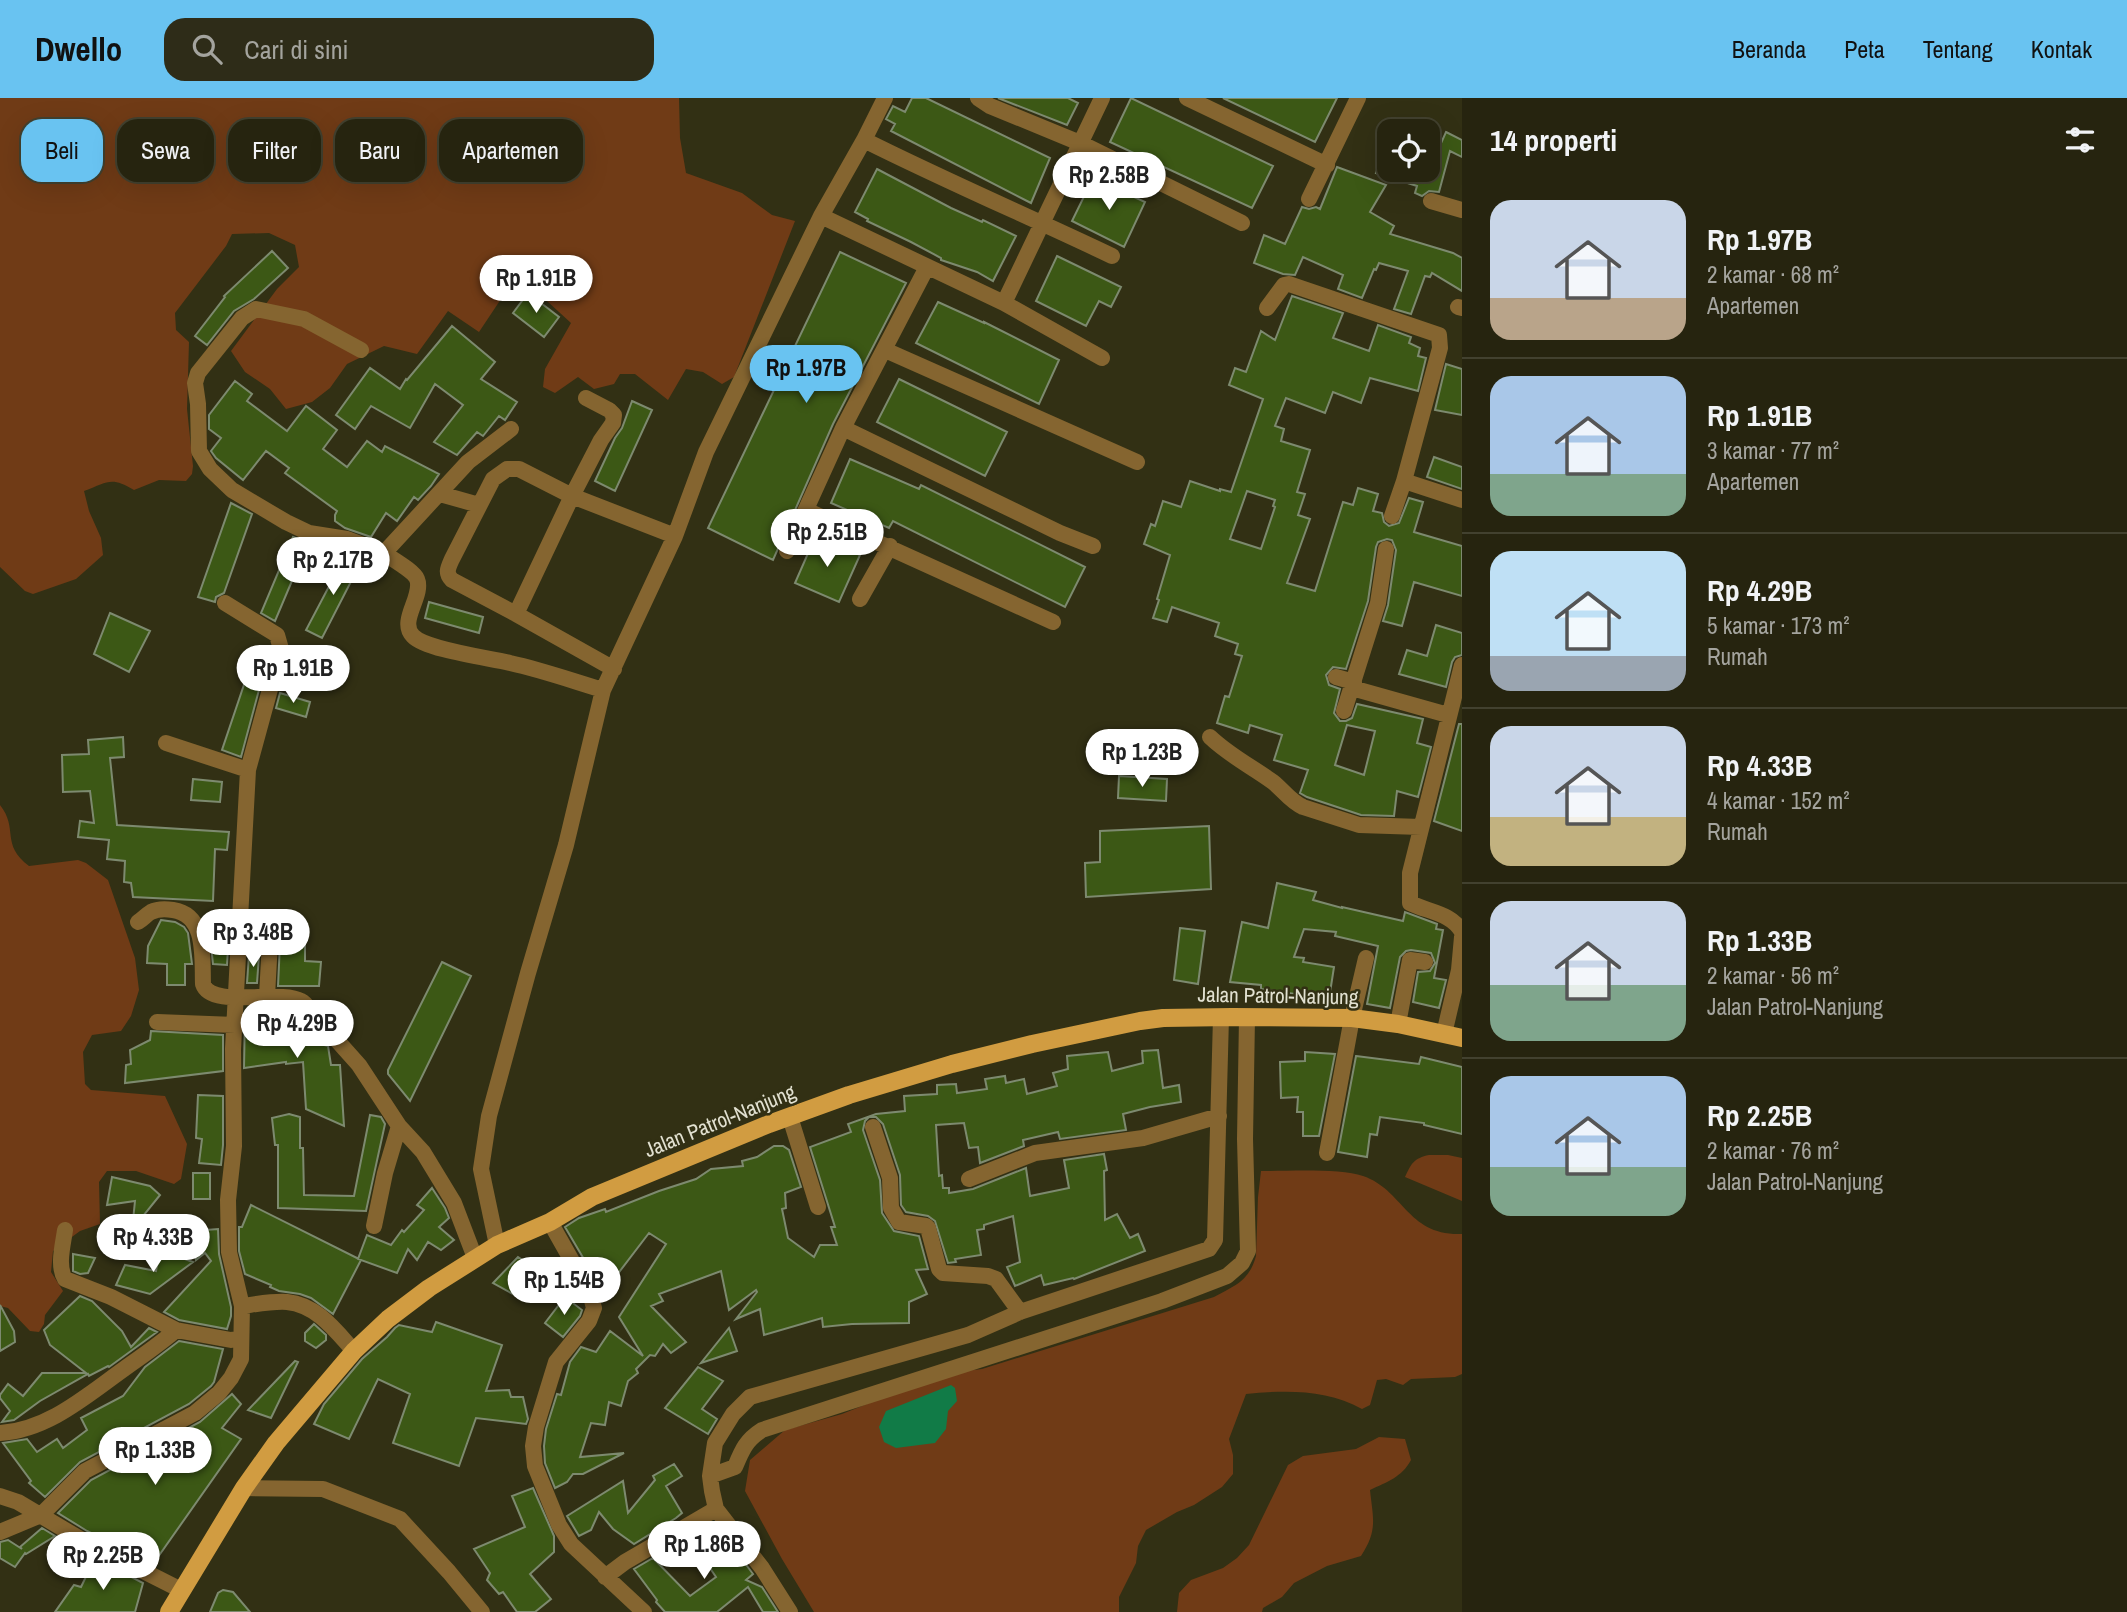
<!DOCTYPE html>
<html lang="id">
<meta charset="utf-8">
<style>
body{margin:0;font-family:"Archivo Narrow",sans-serif;background:#2e2c18;color:#f1f3f6;height:100vh;display:flex;flex-direction:column;font-size:26px;white-space:nowrap}
*{box-sizing:border-box;margin:0}
p{font-size:23px;color:#a4a49e}
.icon{flex:none;width:38px;height:38px;fill:none;stroke:currentColor;stroke-width:2;stroke-linecap:round;stroke-linejoin:round}
.map{position:relative;flex:1;overflow:hidden}
.details{display:flex;flex-direction:column;background:#26240f;width:665px}
.details>*{flex:none}
.banner{position:absolute;left:21px;top:21px;width:665px;height:63px;display:flex;gap:14px}
.fabs{position:absolute;left:1377px;top:21px;display:grid;gap:14px}
.fabs a{display:grid;place-items:center;width:63px;height:63px;border-radius:14px;background:#26240f;box-shadow:0 7px 28px #0002,0 0 0 2px #42412f;font-size:35px}
.price{position:absolute;translate:-50% -60px;padding:0 16px;border-radius:24px;background:#fff;color:#222;font-size:23px;line-height:46px;filter:drop-shadow(0 2px 4px #0008)}
.price::after{content:'';position:absolute;left:50%;top:42px;width:21px;height:16px;margin-left:-10px;background:inherit;clip-path:polygon(0 0,100% 0,50% 100%)}
.price.selected{background:#69c3f1;color:#111}
ul{padding:0;list-style:none}
li{display:flex;align-items:center;gap:21px;height:175px;padding:0 28px}
li+li{border-top:2px solid #42412f}
li span{display:grid;place-items:center;flex:none;width:196px;height:140px;border-radius:21px;color:#555}
li>.icon{margin-inline-start:auto}
span .icon{width:84px;height:84px;fill:#fffc;stroke-width:1}
li b{font-size:30px}
h2{display:flex;justify-content:space-between;align-items:center;height:84px;padding:0 28px;font-size:30px}
.tag{padding:0 24px;border-radius:21px;background:#26240f;box-shadow:0 7px 28px #0002,0 0 0 2px #42412f;font-size:24px;line-height:63px}
.tag.selected{background:#69c3f1;color:#111}
header{display:flex;align-items:center;gap:42px;box-sizing:border-box;height:98px;padding:0 35px;background:#69c3f1;color:#111}
header strong{font-size:33px}
nav{display:flex;gap:38px;margin-inline-start:auto;font-size:24px}
.search{width:490px;height:63px;background:#2e2c18;display:flex;align-items:center;gap:18px;box-sizing:border-box;padding:0 24px;border-radius:21px;color:#a4a49e;font-size:26px}
main{display:flex;flex:1;min-height:0}
.map>svg:first-child{display:block}
.green{fill:#703b16}
.water{fill:#117b47}
.building{fill:#3c5815;stroke:#7d8a6f;stroke-width:2;fill-rule:evenodd}
.lines{fill:none;stroke-linecap:round;stroke-linejoin:round}
.street{stroke:#856530;stroke-width:16}
.primary{stroke:#d19c41;stroke-width:18}
.labels{text-anchor:middle;stroke-width:5;stroke-linejoin:round;paint-order:stroke}
.street-label{font-size:21px;fill:#e2e1d1;stroke:#323014}
</style>
<header>
<strong>Dwello</strong>
<div class="search"><svg class="icon" aria-label="search" viewBox="0 0 24 24"><circle cx="10" cy="10" r="6"/><path d="M15 15l6 6"/></svg>Cari di sini</div>
<nav><a>Beranda</a><a>Peta</a><a>Tentang</a><a>Kontak</a></nav>
</header>
<main>
<div class="map">
<svg width="1462" height="1514" viewBox="0 0 1462 1514">
<rect width="100%" height="100%" fill="#323014"/>
<path class="green" d="M0 0H679L680 40 686 75 742 95 772 117 795 123 734 279 722 286 703 274 686 271 668 302 635 276H620L614 286 594 291 578 279 555 295 543 289 545 271 571 225 524 182 507 192 479 234 448 213 417 256 384 248 347 266 330 290 312 304 286 311 270 291 245 274 231 253 277 191 299 169 295 147 269 135 232 136 226 148 175 215 176 232 189 244 187 311 193 368 192 376 186 383 159 382 134 392C111 378 108 384 84 393L89 413 101 440 103 457 76 481 33 496 25 493 0 469Z
M0 707C19 731 0 746 29 768L78 762 86 765 108 782 135 860 139 892 131 918 121 933 92 937 83 954 85 986 91 992 165 998 187 1046 181 1081 174 1086 136 1073H107L99 1084 100 1126 80 1133 53 1153 51 1174 63 1193 45 1217 44 1226 39 1234 30 1233 8 1210 0 1208Z
M1429 1057H1448L1462 1060V1103L1405 1079C1411 1066 1414 1060 1429 1057Z
M1261 1073C1287 1073 1341 1070 1363 1078 1404 1092 1407 1138 1462 1136V1276L1455 1279 1411 1281 1403 1287 1386 1281 1377 1282 1370 1307 1362 1311C1327 1291 1285 1292 1246 1296L1229 1341 1233 1357V1376L1222 1389 1194 1407 1177 1414 1146 1432 1138 1448 1136 1465 1119 1499V1514H814L782 1461 745 1393 750 1362 785 1332 842 1316 897 1294 965 1273 982 1271 1214 1199C1236 1187 1249 1183 1256 1158L1258 1099Z
M1379 1339 1405 1341 1411 1362C1402 1379 1387 1384 1370 1392 1373 1421 1378 1432 1361 1458L1327 1468 1294 1485 1282 1499 1263 1510 1262 1514H1177L1179 1495 1191 1482 1223 1470 1237 1460 1249 1447 1288 1367 1303 1358 1356 1351Z"/>
<path class="water" d="M951 1287 955 1290 957 1303 948 1313 946 1331 935 1345 896 1350 884 1344 879 1329 886 1313Z"/>
<path class="building" d="M912 0H926L1050 60 1031 105 891 33 895 26 886 21 893 8 905 14Z
M998 0H1068L1078 5 1067 27Z
M1131 0 1273 68 1252 110 1110 44Z
M1223 0H1337L1315 44Z
M1446 34 1462 42V59L1450 53 1439 94 1429 93 1422 98 1415 95 1417 88 1376 75 1377 72H1429Z
M1337 69 1386 87 1370 114 1394 128 1390 136 1453 155 1462 160V193L1432 175 1430 179 1425 178 1411 216 1394 211 1408 173 1379 165 1376 172 1374 171 1362 200 1338 191 1343 177 1303 159 1295 177 1283 176 1254 165 1264 137 1285 146 1302 109 1309 111 1316 109 1320 111Z
M877 71 951 110 982 124 983 122 1016 138 993 183 977 174 941 162V160L911 144 867 123 868 121 855 114Z
M1093 80 1145 104 1124 149 1072 123Z
M272 153 288 170 254 201 234 213 207 247 195 238 225 199 224 198Z
M840 154 906 185 833 326 773 462 708 430Z
M1057 158 1121 189 1111 209 1099 203 1086 228 1036 203Z
M528 195 559 219 544 239 513 215Z
M1292 198 1343 215 1333 240 1369 253 1378 227 1411 239 1409 245 1420 250 1418 258 1426 260 1418 293 1370 280 1361 305 1333 294 1325 315 1286 300 1275 328 1284 331 1281 343 1310 352 1297 394 1305 396 1298 417 1310 421 1287 485 1315 493 1343 404 1353 407 1358 390 1378 396 1373 413 1382 415 1384 424 1389 428 1399 425 1409 400 1423 404 1414 434 1462 448V498L1414 484 1402 528 1383 523 1388 507 1396 452 1392 442 1387 441 1378 444 1376 449 1368 503 1346 571 1333 569 1326 577 1329 587 1340 591 1334 615 1340 623H1346L1352 620 1357 606 1423 621 1417 645 1431 649 1418 699 1397 693 1394 718 1361 717 1307 699 1300 695 1308 672 1274 662 1282 637 1250 627 1248 635 1217 625 1225 598 1229 599 1242 558 1235 556 1238 546 1215 538 1219 525 1172 509 1167 524 1153 520 1159 502 1157 501 1170 457 1144 446 1151 426 1155 428 1163 403 1181 409 1190 383 1220 393V391L1231 394 1263 301 1229 287 1235 270 1246 274 1261 233 1275 242ZM1247 393 1275 402 1273 408 1275 409 1261 451 1230 441ZM1347 627 1375 633 1364 677 1335 667Z
M938 204 984 225V224L1059 262 1039 306 916 245Z
M452 228 495 264 481 281 517 304 505 322 499 318 483 338 477 334 457 357 434 344 463 307 435 286 410 330 371 308 355 331 336 317 370 270 400 291 406 281 407 282Z
M1446 266 1462 271V317L1435 312Z
M899 281 1007 334 985 378 877 324Z
M235 283 252 296 247 303 287 333 306 308 337 332 323 351 347 369 367 343 382 354 385 348 439 376 431 388 418 402 414 399 397 423 386 415 371 439 345 430 335 423V417L337 413 285 375 289 370 266 353 243 382 216 360 211 353 221 340 209 331V317Z
M632 303 652 312 615 393 595 383 615 340 622 330Z
M1434 359 1462 369V391L1427 379Z
M850 361 919 391 921 387 1085 469 1065 509 893 423 889 430 831 405Z
M231 405 252 416 224 495 216 499 215 504 198 499Z
M816 437 860 457 839 504 795 485Z
M293 439 308 445 275 523 261 515Z
M345 458 361 464 322 540 306 532Z
M429 504 483 519 479 535 425 520Z
M110 515 150 533 129 574 94 556Z
M1436 527 1462 535V557L1455 559 1452 564 1446 589 1399 576 1407 552 1427 558Z
M254 557 267 562 241 659 222 652Z
M280 595 310 604 306 619 276 610Z
M1459 626H1462V733L1434 723Z
M123 639 124 659 110 660 117 727 229 734 227 752 215 751 213 803 133 799 131 785 124 784 125 763 107 761 109 742 78 739 80 723 94 725 90 693 63 694 62 657 89 656 88 642Z
M1119 678 1167 681 1166 703 1118 700Z
M193 681 222 684 220 704 191 702Z
M1209 728 1211 791 1086 799 1085 765 1100 764V733Z
M1277 785 1316 794 1313 802 1342 810V809L1403 823 1405 814 1437 826 1436 831 1443 832 1434 880 1446 882 1439 910 1413 904 1418 874 1430 873 1435 865 1431 855 1411 852 1406 853 1400 859 1390 910 1367 906 1378 848 1335 838 1336 834 1304 831 1294 859 1304 860 1303 864 1334 869 1329 901 1261 891V887L1230 884 1242 824 1268 830Z
M212 815 230 816 227 867 213 866 210 838Z
M161 822 175 824 184 829 188 835 192 866H185V887H167V866L147 865 148 848Z
M1180 830 1205 833 1198 886 1174 882Z
M280 846H305V863L321 864 319 888H278Z
M249 857H259L257 885H247Z
M442 864 471 878 410 1003 388 976V972Z
M299 915 304 921V936L318 937 320 946 328 948 331 967H340L344 1028 306 1011 303 964 286 966V964L244 970 245 916 264 917V922Z
M151 933 223 937V973L125 985 126 967 131 966 130 952 150 942Z
M1158 952 1163 990 1179 987 1181 1004 1150 1009 1123 1016 1126 1032 1060 1041 1058 1034 1023 1042 1024 1048 980 1065 978 1049 969 1050 964 1025 936 1027 939 1078 942 1077 943 1090H949V1095L973 1091 1026 1070 1030 1098 1069 1090 1064 1062 1104 1056 1107 1072 1104 1073 1105 1122 1117 1116 1130 1140 1138 1136 1145 1153 1074 1181 1073 1180 1044 1187 1041 1177 1015 1188 1007 1169 1020 1164 1013 1118 984 1127V1131L977 1132 981 1157 955 1161 956 1164 948 1165 935 1123 928 1118 906 1114 901 1107 900 1077 883 1026 876 1019H869L865 1023 863 1032 880 1082 882 1115 894 1133 919 1138 928 1171 916 1172 927 1196 909 1204V1225L852 1226 823 1229 822 1220 764 1237 760 1211 736 1221 757 1194 756 1192 729 1212 721 1173 659 1196 663 1203 651 1208 686 1244 671 1255 663 1246 655 1258 650 1257 636 1271 638 1275 628 1283 621 1308 609 1304 605 1327 591 1325 580 1359 624 1355 583 1376H573L567 1384 555 1390 545 1365 544 1348 546 1331 557 1296 561 1297 570 1264 581 1249 596 1254 610 1233 643 1258 619 1219 666 1146 649 1135 610 1186 606 1180 598 1185 565 1129 579 1120 605 1111 606 1114 659 1093 696 1081 711 1071 743 1068 742 1063 757 1059 774 1048H783L789 1052 801 1089 785 1095 786 1110 782 1111 788 1140 814 1159 820 1147H837L831 1129H835L810 1049 851 1034 848 1026 876 1016 905 1013 904 998 937 996V987L956 986 957 995 987 991 985 981 1005 978 1006 985 1024 981 1027 996 1057 988 1053 975 1068 971 1067 958 1108 954 1112 973 1143 965 1142 953Z
M1305 954 1335 956 1319 1038H1303V1014H1297L1298 999 1281 1000 1280 964 1305 963Z
M1356 958 1419 966 1421 959 1462 969V1036L1424 1027V1025L1380 1019 1377 1037 1370 1036 1367 1059 1338 1054Z
M198 997 223 998V1047L221 1067 199 1065 202 1041 196 1040Z
M289 1016 300 1019V1050H303L304 1097 354 1098 370 1017 381 1019 385 1026 366 1113 278 1110V1047H275L272 1020Z
M193 1075H210V1101H193Z
M112 1079 150 1088 160 1097 143 1118 159 1117V1141L131 1142 135 1103 107 1107Z
M432 1090 445 1110 449 1120 439 1129 454 1142 441 1152 428 1144 417 1162 408 1151 397 1175 358 1161 367 1137 391 1147 402 1132 404 1134 424 1112 417 1107Z
M251 1107 361 1162 333 1216 311 1200 300 1196 279 1193 270 1189 271 1187 245 1176 239 1153V1129H242Z
M218 1131 219 1156 231 1209V1218L227 1231 179 1222 164 1214 211 1163 205 1155 196 1162 193 1133Z
M160 1152 193 1164 150 1196 116 1187 125 1167 156 1173Z
M73 1156 95 1160 88 1175 80 1176 73 1173Z
M518 1159 540 1173 520 1200 493 1185Z
M80 1198 92 1203 122 1233 131 1249 149 1230 157 1234 109 1269 108 1268 89 1278 88 1276 40 1303 14 1322 2 1324 10 1313 0 1300V1297L8 1286 23 1298 42 1275H86L50 1247 44 1232Z
M565 1199 582 1212 580 1218 563 1239 545 1225Z
M0 1207 14 1233 15 1244 0 1253Z
M436 1224 502 1247 486 1293 509 1292 511 1299H523L528 1321 526 1326 476 1320 459 1368 393 1345 410 1296 378 1281 349 1341 314 1326 324 1306 362 1261 387 1239 395 1230 399 1227 432 1234Z
M314 1226 326 1237V1242L316 1250 305 1243V1235Z
M729 1230 737 1253 701 1265Z
M179 1243 223 1251 214 1284 211 1288 189 1306 80 1364 45 1399 29 1385 31 1383 3 1345 27 1341 37 1354 57 1341 63 1350 87 1332 81 1320 123 1298 145 1269Z
M295 1263 298 1264 271 1320 248 1312Z
M698 1269 723 1283 702 1311 717 1321 708 1336 665 1310Z
M232 1296 241 1306 222 1330 241 1341 153 1466 87 1433 58 1415 91 1382 200 1324Z
M674 1366 682 1378 666 1388 682 1415 676 1420 634 1446 613 1431 599 1414 591 1432 579 1438 567 1418 623 1383 628 1415 655 1382 653 1378Z
M533 1390 554 1438V1454L530 1476 551 1501 535 1514H517L503 1494 499 1496 487 1482 490 1475 474 1451 525 1429 512 1398Z
M709 1427 735 1465 741 1460 753 1476 746 1482 762 1489 778 1514H763L748 1489 717 1514H665L656 1504 657 1502 634 1471 653 1460 690 1498 716 1479 689 1439Z
M42 1430 55 1438 26 1456 25 1455 15 1469 0 1460V1444L8 1442 22 1451 20 1449Z
M95 1460 143 1485 135 1514H55L74 1487 81 1489Z
M223 1492 233 1494 250 1514H210L218 1495Z"/>
<g class="lines">
<path class="street" d="M978 0 990 8 1080 45 1242 125
M1187 0 1327 67
M864 42C946 83 1030 119 1112 158
M1309 101 1358 0
M1431 103 1462 112
M821 118 1004 205 1102 260
M1004 205 1102 0
M1458 209 1462 210
M1267 210 1284 187 1289 186 1439 237 1440 250 1404 383 1392 418
M361 252 304 221 256 211 242 220 198 275 195 285 198 306 199 353 210 371 232 392 286 424 309 435 347 441 384 455
M885 252 1137 364
M843 330 1060 435 1093 448
M511 331 468 364 384 455C392 461 414 473 417 481 424 498 398 523 413 538 426 552 490 560 510 565 542 572 573 583 603 592
M1404 383 1462 402
M440 396 479 407
M806 412 1053 524
M787 453 843 330 927 169
M860 501 890 448
M516 516 572 398 601 342 613 325 614 317 609 312 586 300
M1462 567 1410 775V805C1428 814 1452 815 1462 834
M614 571 516 516 452 482C445 475 448 470 452 461L493 381 507 371H519L572 398 675 438
M1336 579 1354 584
M1352 590 1448 617
M1344 613 1378 505 1386 451
M1210 639C1230 658 1251 668 1273 684 1283 692 1291 704 1303 709L1359 727 1421 729
M166 645 248 672
M138 824C143 821 146 817 151 814 157 811 166 811 173 812 207 817 202 860 203 886 211 911 280 891 301 903 305 905 307 908 309 911L359 967 399 1028 423 1054 454 1105 475 1160
M267 898 270 843
M157 924 235 927
M1398 926 1410 862 1425 864
M1444 936 1459 872 1462 839
M790 1019 818 1109
M873 1029 890 1080 891 1110 899 1124 926 1128 928 1130 939 1171 943 1175 988 1178 996 1181 1020 1214
M1327 1055 1352 920 1366 860
M969 1081 1035 1055 1143 1040 1219 1018
M550 1124 590 1195 594 1210 589 1223 556 1264 536 1329 533 1348 535 1368 559 1427 571 1446 644 1514
M374 1128 385 1075 399 1028
M65 1132C63 1147 57 1168 65 1181L111 1199 176 1232
M497 1147 481 1071 489 1018 528 875 566 747 603 592 675 438 706 354 821 118 864 42 885 0
M242 1208C257 1206 273 1203 287 1204 317 1207 335 1232 354 1253
M0 1335C48 1332 86 1298 124 1271 142 1258 160 1246 176 1232L231 1242 241 1240
M710 1378 735 1369C742 1352 746 1342 762 1332L1162 1203 1227 1178 1242 1165 1248 1153 1245 1041 1247 919
M244 1390 323 1391 400 1421 449 1474 482 1514
M0 1398 18 1404 82 1442 181 1492
M0 1434 41 1417 85 1373 195 1315 219 1295 231 1280 241 1261 242 1208 229 1154 228 1102 234 1048 233 951 248 672 281 551 277 537 225 505
M605 1479 625 1464 716 1411
M790 1514 762 1470 716 1411 712 1393 710 1378 715 1345 733 1316 750 1299 968 1237 1020 1214 1209 1151 1215 1142 1221 919"/>
<path class="primary" d="M169 1514 244 1390 276 1345 354 1253 388 1221 429 1190 497 1147 550 1124 592 1099 769 1026 849 997 952 966 1032 946 1140 923 1163 920 1232 919 1352 920 1398 926 1462 940"/>
</g>
<g class="labels">
<g class="street-label">
<text transform="translate(1278 898) rotate(1)" y="7">Jalan Patrol-Nanjung</text>
<text transform="translate(720 1023) rotate(-22)" y="7">Jalan Patrol-Nanjung</text>
</g>
</g>
</svg>
<div class="fabs">
<a><svg class="icon" aria-label="locate" viewBox="0 0 24 24"><circle cx="12" cy="12" r="6"/><path d="M12 2v4M12 18v4M2 12h4M18 12h4"/></svg></a>
</div>
<b class="price" style="left:1109px;top:114px">Rp 2.58B</b>
<b class="price" style="left:536px;top:217px">Rp 1.91B</b>
<b class="price selected" style="left:806px;top:307px">Rp 1.97B</b>
<b class="price" style="left:827px;top:471px">Rp 2.51B</b>
<b class="price" style="left:333px;top:499px">Rp 2.17B</b>
<b class="price" style="left:293px;top:607px">Rp 1.91B</b>
<b class="price" style="left:1142px;top:691px">Rp 1.23B</b>
<b class="price" style="left:253px;top:871px">Rp 3.48B</b>
<b class="price" style="left:297px;top:962px">Rp 4.29B</b>
<b class="price" style="left:153px;top:1176px">Rp 4.33B</b>
<b class="price" style="left:564px;top:1219px">Rp 1.54B</b>
<b class="price" style="left:155px;top:1389px">Rp 1.33B</b>
<b class="price" style="left:704px;top:1483px">Rp 1.86B</b>
<b class="price" style="left:103px;top:1494px">Rp 2.25B</b>
<div class="banner">
<a class="tag selected">Beli</a>
<a class="tag">Sewa</a>
<a class="tag">Filter</a>
<a class="tag">Baru</a>
<a class="tag">Apartemen</a>
</div>
</div>
<section class="details">
<h2>14 properti<svg class="icon" aria-label="filters" viewBox="0 0 24 24"><path d="M4 7h16M4 17h16"/><circle cx="9" cy="7" r="2"/><circle cx="15" cy="17" r="2"/></svg></h2>
<ul>
<li><span style="background:linear-gradient(#c9d6e8 70%,#b9a48a 0)"><svg class="icon" aria-label="home" viewBox="0 0 24 24"><path d="M3 11l9-7 9 7M6 9v11h12V9"/></svg></span><div><b>Rp 1.97B</b><p>2 kamar · 68 m²</p><p>Apartemen</p></div></li>
<li><span style="background:linear-gradient(#a9c7e8 70%,#7fa58c 0)"><svg class="icon" aria-label="home" viewBox="0 0 24 24"><path d="M3 11l9-7 9 7M6 9v11h12V9"/></svg></span><div><b>Rp 1.91B</b><p>3 kamar · 77 m²</p><p>Apartemen</p></div></li>
<li><span style="background:linear-gradient(#bfe0f5 75%,#9aa5b1 0)"><svg class="icon" aria-label="home" viewBox="0 0 24 24"><path d="M3 11l9-7 9 7M6 9v11h12V9"/></svg></span><div><b>Rp 4.29B</b><p>5 kamar · 173 m²</p><p>Rumah</p></div></li>
<li><span style="background:linear-gradient(#c9d6e8 65%,#c2b280 0)"><svg class="icon" aria-label="home" viewBox="0 0 24 24"><path d="M3 11l9-7 9 7M6 9v11h12V9"/></svg></span><div><b>Rp 4.33B</b><p>4 kamar · 152 m²</p><p>Rumah</p></div></li>
<li><span style="background:linear-gradient(#c9d6e8 60%,#7fa58c 0)"><svg class="icon" aria-label="home" viewBox="0 0 24 24"><path d="M3 11l9-7 9 7M6 9v11h12V9"/></svg></span><div><b>Rp 1.33B</b><p>2 kamar · 56 m²</p><p>Jalan Patrol-Nanjung</p></div></li>
<li><span style="background:linear-gradient(#a9c7e8 65%,#7fa58c 0)"><svg class="icon" aria-label="home" viewBox="0 0 24 24"><path d="M3 11l9-7 9 7M6 9v11h12V9"/></svg></span><div><b>Rp 2.25B</b><p>2 kamar · 76 m²</p><p>Jalan Patrol-Nanjung</p></div></li>
</ul>
</section>
</main>
